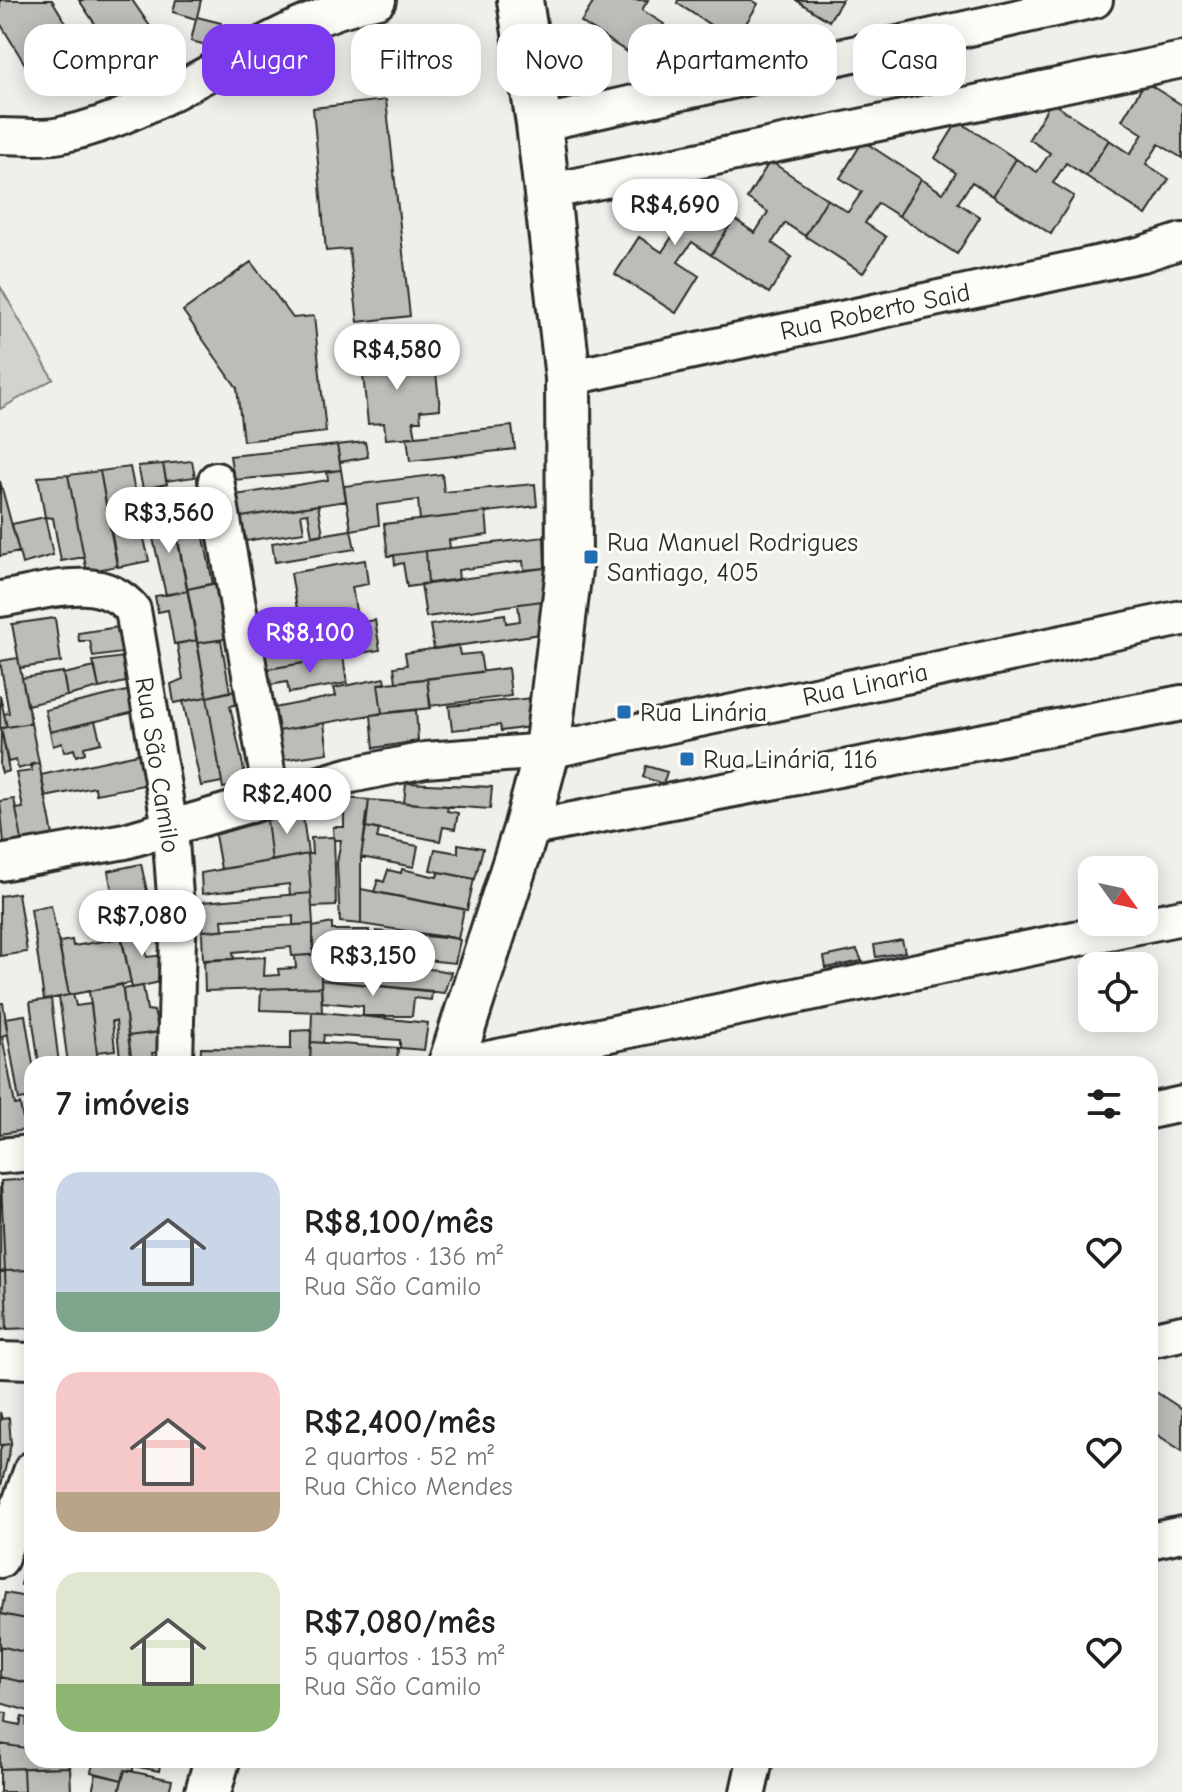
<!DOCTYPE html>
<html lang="pt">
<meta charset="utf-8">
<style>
body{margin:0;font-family:"Comic Neue",sans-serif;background:#f2f2f2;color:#202124;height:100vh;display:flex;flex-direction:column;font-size:30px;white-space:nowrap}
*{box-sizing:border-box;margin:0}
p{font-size:26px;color:#757577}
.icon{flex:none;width:44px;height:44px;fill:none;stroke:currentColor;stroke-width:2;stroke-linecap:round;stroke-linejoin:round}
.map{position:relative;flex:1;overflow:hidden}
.details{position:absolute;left:24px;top:1056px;width:1134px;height:712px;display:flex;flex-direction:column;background:#fff;border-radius:24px;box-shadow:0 4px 20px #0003}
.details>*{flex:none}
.top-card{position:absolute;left:24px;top:24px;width:1134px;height:72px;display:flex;gap:16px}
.needle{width:52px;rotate:123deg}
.tools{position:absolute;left:1078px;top:856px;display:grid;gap:16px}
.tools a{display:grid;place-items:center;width:80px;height:80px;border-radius:16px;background:#fff;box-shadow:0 4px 20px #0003;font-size:40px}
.price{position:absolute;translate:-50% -68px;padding:0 18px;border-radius:28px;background:#fff;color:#222;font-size:26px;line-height:52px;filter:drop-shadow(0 2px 4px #0008)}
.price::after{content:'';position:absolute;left:50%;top:48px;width:24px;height:18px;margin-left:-12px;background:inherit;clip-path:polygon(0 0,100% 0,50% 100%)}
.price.active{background:#7c3aed;color:#fff}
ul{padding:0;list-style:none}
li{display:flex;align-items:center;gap:24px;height:200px;padding:0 32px}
li span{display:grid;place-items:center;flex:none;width:224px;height:160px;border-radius:24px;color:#555}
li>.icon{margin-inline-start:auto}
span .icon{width:96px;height:96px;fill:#fffc;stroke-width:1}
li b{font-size:34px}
h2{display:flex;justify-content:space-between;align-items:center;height:96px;padding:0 32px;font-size:34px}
.chip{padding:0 28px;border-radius:24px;background:#fff;box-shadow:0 4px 20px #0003;font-size:28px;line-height:72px}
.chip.active{background:#7c3aed;color:#fff}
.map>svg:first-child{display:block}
.green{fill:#d3d2cf;stroke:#7f7e7d;stroke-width:2}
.building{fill:#bdbcb8;stroke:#2b2b2b;stroke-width:2}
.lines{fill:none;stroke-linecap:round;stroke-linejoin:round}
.minor-casing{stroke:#2b2b2b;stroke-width:40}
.major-casing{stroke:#2b2b2b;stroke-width:50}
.minor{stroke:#fdfcf7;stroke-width:34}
.major{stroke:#fdfcf7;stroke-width:44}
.poi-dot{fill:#1f6fb2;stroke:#fdfcf7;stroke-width:3}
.labels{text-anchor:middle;stroke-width:6;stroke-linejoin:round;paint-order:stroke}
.street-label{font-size:26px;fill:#2b2b2b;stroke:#fdfcf7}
.poi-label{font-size:26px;fill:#2b2b2b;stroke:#fdfcf7;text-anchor:start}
</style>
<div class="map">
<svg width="1182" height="1792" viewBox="0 0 1182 1792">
<rect width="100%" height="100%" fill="#f0efeb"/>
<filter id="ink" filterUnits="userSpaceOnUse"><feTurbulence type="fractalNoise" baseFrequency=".0125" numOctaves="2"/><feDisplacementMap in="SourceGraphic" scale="16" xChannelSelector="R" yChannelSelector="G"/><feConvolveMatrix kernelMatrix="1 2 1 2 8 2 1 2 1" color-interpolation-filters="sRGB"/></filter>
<g filter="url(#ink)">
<path class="green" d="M0 286 53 379 0 409Z"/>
<path class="building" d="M0 0H52L69 28 53 38 44 69 32 76 0 23Z
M79 0H132L165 48 128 73Z
M176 0H201L197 17 221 23 214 47 191 41 196 19 173 12Z
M595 0H648L642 10 664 24 641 61 581 22Z
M678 0H752L758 4 735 41 677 3Z
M796 0H842L829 21Z
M573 29 602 49 590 67 560 48Z
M1145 82 1182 105V158L1159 144 1146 164 1169 179 1146 215 1086 176 1109 140 1130 154 1143 134 1122 120Z
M386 100 410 316 358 322 349 249 326 251 313 108Z
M1051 102 1109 140 1086 176 1066 163 1053 183 1074 196 1051 234 993 196 1016 159 1037 172 1050 153 1029 139Z
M958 121 1016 159 993 196 972 182 958 203 980 217 957 254 899 216 921 179 943 193 956 173 935 158Z
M863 141 921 179 899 216 878 203 865 223 886 237 863 273 805 236 827 199 848 212 862 192 840 178Z
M770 161 827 199 805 236 785 223 772 243 792 257 769 293 711 255 734 219 755 233 768 212 747 198Z
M674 180 734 219 711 255 692 242 678 262 699 276 676 313 615 274 639 237 662 252 675 232 651 217Z
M251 262 293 318 314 316 326 432 243 441 237 388 183 311Z
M414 348 417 375 436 373 440 409 420 411 421 421H413L416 437 386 439 384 423 368 424 361 354Z
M512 426 515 449 410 461 407 437Z
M365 442 368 457 340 462 337 445Z
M337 445 341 470 234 480 230 456Z
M192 461 195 477 166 481 163 464Z
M163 464 167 484 143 489 138 466Z
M130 467 135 492 125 494 134 536 143 534 149 561 118 567 100 471Z
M341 470 346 501 241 517 236 495 328 480 327 472Z
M100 471 117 566 87 572 68 475Z
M442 474 444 492 535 484 537 506 420 520 418 500 377 505 379 525 351 530 344 486Z
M68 475 84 557 61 561 53 518 45 517 38 477Z
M0 481 19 552 0 556Z
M318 505 323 534 312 536 308 513 301 514 304 532 245 541 241 517Z
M199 512 213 584 187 589 173 517Z
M486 512 488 535 449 540 450 548 388 556 384 524Z
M160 514 162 521 174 519 188 591 166 595 148 516Z
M45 517 53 555 22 564 12 524Z
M351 530 355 549 275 562 272 543Z
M544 537 545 568 524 570 523 561 458 570 459 580 428 584 426 551Z
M426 551 428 584 407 587 403 563 395 565 394 555Z
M365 560 368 584 352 587 358 623 301 633 291 573Z
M545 568 549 600 426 617 421 584Z
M215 583 225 639 197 643 187 589Z
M188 591 197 640 174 644 168 610 158 612 155 596Z
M543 601 548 633 434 649 430 625 505 614 506 623 520 621 518 604Z
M55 618 61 662 20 668 12 624Z
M375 620 380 650 360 653 358 640 349 641 352 655 268 669 262 640Z
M119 627 122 653 93 657 90 641H79L78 633Z
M197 640 207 697 174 703 171 684 183 679 177 644Z
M221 640 230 692 207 697 197 643Z
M458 645 460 655 480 653 483 672 396 682 394 667 407 665 405 653Z
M343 656 347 683 289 693 287 682 270 685 268 669Z
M124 657 134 680 99 688 93 661Z
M18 658 31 723 7 727 4 714 9 713 0 661Z
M95 667 99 688 67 696 63 674Z
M508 668 511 696 430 706 427 679Z
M63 672 67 696 27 705 22 678Z
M385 678 386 684H378L382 713 278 731 274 708 336 696 334 688Z
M427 679 431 708 382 713 378 684Z
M135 689 139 711 50 732 45 710Z
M235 690 238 704 230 706 247 784 223 788 207 697Z
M0 695 7 727 0 729Z
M207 697 222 782 201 786 183 701Z
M532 698 529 727 501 731 500 725 452 730 449 706Z
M416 710 418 741 374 748 371 715Z
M95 721 101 743 84 747 85 753 76 756 74 749 64 752 62 743 53 746 50 732Z
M31 723 39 763 18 769 16 760 8 762 1 728Z
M324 723 328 753 282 760 278 731Z
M1 728 9 771 2 773 0 766Z
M147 752 154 783 96 794 95 787 45 797 41 775Z
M39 763 53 835 22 840 16 809 23 808 16 773 32 771 31 764Z
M646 766 667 772 663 784 643 777Z
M406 783 492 787 490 809 404 803Z
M344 798 369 800 361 857V924L340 922 337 863 341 840H334L333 827H344Z
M14 799 22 840 4 843 0 801Z
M369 800 448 806 447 811 458 813 455 829 443 827 440 841 366 827Z
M302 810 308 854 272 861 267 820Z
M267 820 272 861 221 869 215 835Z
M366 827 379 830 377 838 418 846 414 867 361 857Z
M334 837 336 906 312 907 308 854H312L311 838Z
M458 844 483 848 475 879 430 870 435 849 458 853Z
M308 854 311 893 290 895 289 884 202 894 201 873Z
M141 864 154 923 120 932 108 871Z
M402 869 437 877 439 872 474 879 467 910 374 892 378 880 384 882 388 870 401 873Z
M361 889 464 909 458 939 361 924Z
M18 893 27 952 0 956V896Z
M311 893 313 924 293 925V916L222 920 223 930 203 931V902Z
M51 905 69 995 44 1000 31 909Z
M157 922 159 931 142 934 147 957 164 955 165 981 132 988 120 932Z
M332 923V930H369V955H313V927Z
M313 924V955L292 956 291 947 233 952 234 959 203 961 202 931Z
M376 931 443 938 444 935 460 940 455 963 375 955Z
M122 938 131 983 69 995 59 942 72 940 73 946Z
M902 940 905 952 876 957 874 945Z
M857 950 862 961 826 968 824 957Z
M321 954 416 960 415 967 451 972 444 993 321 980Z
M321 954V987L205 991 204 960 265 957 264 976 279 975 278 969 296 968 295 956Z
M321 980 432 991 431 1000 414 998 412 1016H363V1006L322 1002Z
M122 984 131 1056 120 1058 116 1021H112L115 1050 97 1052 89 991Z
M143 986 147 1010 154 1011 159 1032 128 1036 123 989Z
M321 987 322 1012 260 1010 261 989Z
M73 994 76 1006 91 1004 98 1062 68 1064 59 997Z
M51 999 59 1064H39L30 1002Z
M0 1003H3L8 1034 2 1036 15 1105 20 1104 25 1130 0 1134Z
M312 1011 428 1023 424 1050 400 1048V1040L324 1035 323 1043 311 1042Z
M25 1015 33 1064 32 1098 19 1100 5 1018Z
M311 1030 310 1064H200L201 1048 291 1049V1031Z
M163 1032 162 1052 152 1053 154 1064H132L128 1036Z
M311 1042 398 1048 397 1064H310Z
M131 1056 132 1064H99L98 1060Z
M32 1179V1270L5 1271 1 1181Z
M0 1184H1L5 1271 0 1272Z
M32 1270V1328L7 1329 5 1271Z
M5 1271 7 1329 0 1330V1272Z
M1150 1388 1182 1409V1451L1150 1430Z
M0 1412 2 1419 9 1418 11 1444 0 1445Z
M11 1444 0 1490V1451L2 1445Z
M29 1527H32V1560L20 1558Z
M23 1559 32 1560V1587L21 1585Z
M5 1593 32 1598V1620L1 1614Z
M0 1614 32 1620V1654L0 1646Z
M0 1646 32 1654V1684L0 1677Z
M0 1677 32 1684V1712L0 1703Z
M0 1712 7 1713 6 1722 20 1725 22 1717 27 1718 26 1725 32 1726V1749L0 1744Z
M0 1744 32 1749V1760H72L70 1767 0 1769Z
M94 1760H161L159 1771 133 1766V1771L125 1770 122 1780 91 1772Z
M70 1767 71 1792H24L23 1768Z
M23 1768 24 1792H0V1769Z
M125 1770 172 1780 169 1792H119Z
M96 1774 122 1780 119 1792H92Z"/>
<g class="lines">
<g class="minor-casing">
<path id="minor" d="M539 124 1095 0
M0 136C19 136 42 139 61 135 175 112 263 23 378 0
M547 192 1182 60
M568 378 1142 254 1182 241
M216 480 272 800
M0 599C47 592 99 570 133 610L170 828 178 936 175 1064
M526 829 1182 703
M0 863 125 841 351 775 425 760 547 751 1182 618
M463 1064 1182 917
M1150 1111 1182 1104
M0 1156 32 1153
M1150 1340 1182 1333
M0 1360 32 1361
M1150 1541 1182 1534
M0 1560 32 1469
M748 1792 755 1760"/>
</g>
<g class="major-casing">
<path id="major" d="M451 1064 526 829 547 751 569 569 568 378 539 124 520 0
M208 1792 217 1760"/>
</g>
<use href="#minor" class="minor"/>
<use href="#major" class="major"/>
</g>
</g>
<g class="poi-dot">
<rect x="583" y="549" width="16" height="16" rx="4"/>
<rect x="616" y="704" width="16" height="16" rx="4"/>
<rect x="679" y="751" width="16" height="16" rx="4"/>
</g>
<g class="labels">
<g class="street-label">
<text transform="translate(875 311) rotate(-12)" y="9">Rua Roberto Said</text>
<text transform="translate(865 684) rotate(-12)" y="9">Rua Linaria</text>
<text transform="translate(158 765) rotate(81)" y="9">Rua São Camilo</text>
</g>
<g class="poi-label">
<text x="607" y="551">Rua Manuel Rodrigues<tspan x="607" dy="30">Santiago, 405</tspan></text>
<text x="640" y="721">Rua Linária</text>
<text x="703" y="768">Rua Linária, 116</text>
</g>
</g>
</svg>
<div class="tools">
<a><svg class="needle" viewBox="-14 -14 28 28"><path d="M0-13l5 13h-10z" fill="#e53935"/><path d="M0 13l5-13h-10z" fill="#757577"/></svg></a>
<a><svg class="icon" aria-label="locate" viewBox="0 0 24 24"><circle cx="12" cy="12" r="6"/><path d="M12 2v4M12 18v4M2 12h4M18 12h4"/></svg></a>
</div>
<b class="price" style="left:675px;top:247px">R$4,690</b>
<b class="price" style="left:397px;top:392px">R$4,580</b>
<b class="price" style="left:169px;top:555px">R$3,560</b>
<b class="price active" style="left:310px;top:675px">R$8,100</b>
<b class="price" style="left:287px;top:836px">R$2,400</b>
<b class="price" style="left:142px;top:958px">R$7,080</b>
<b class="price" style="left:373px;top:998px">R$3,150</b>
<div class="top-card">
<a class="chip">Comprar</a>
<a class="chip active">Alugar</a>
<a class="chip">Filtros</a>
<a class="chip">Novo</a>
<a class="chip">Apartamento</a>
<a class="chip">Casa</a>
</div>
<section class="details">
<h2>7 imóveis<svg class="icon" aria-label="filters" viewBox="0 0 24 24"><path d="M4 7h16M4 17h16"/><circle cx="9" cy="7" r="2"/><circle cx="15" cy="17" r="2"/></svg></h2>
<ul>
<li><span style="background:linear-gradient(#c9d6e8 75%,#7fa58c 0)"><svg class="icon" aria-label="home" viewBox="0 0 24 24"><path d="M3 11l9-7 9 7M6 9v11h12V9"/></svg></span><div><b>R$8,100/mês</b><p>4 quartos · 136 m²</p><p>Rua São Camilo</p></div><svg class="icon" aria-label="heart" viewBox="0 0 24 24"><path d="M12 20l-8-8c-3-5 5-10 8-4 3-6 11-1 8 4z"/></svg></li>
<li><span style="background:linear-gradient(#f6c9c9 75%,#b9a48a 0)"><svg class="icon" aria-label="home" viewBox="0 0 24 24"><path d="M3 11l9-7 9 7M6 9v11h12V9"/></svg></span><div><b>R$2,400/mês</b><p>2 quartos · 52 m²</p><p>Rua Chico Mendes</p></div><svg class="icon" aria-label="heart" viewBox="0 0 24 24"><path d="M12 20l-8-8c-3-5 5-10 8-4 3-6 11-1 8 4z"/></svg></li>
<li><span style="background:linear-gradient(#dfe7d0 70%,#8fb573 0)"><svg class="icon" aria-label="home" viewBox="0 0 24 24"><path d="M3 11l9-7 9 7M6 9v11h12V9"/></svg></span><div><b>R$7,080/mês</b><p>5 quartos · 153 m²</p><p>Rua São Camilo</p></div><svg class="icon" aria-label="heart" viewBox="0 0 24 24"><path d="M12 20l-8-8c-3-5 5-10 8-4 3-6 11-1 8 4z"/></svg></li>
</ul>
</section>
</div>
